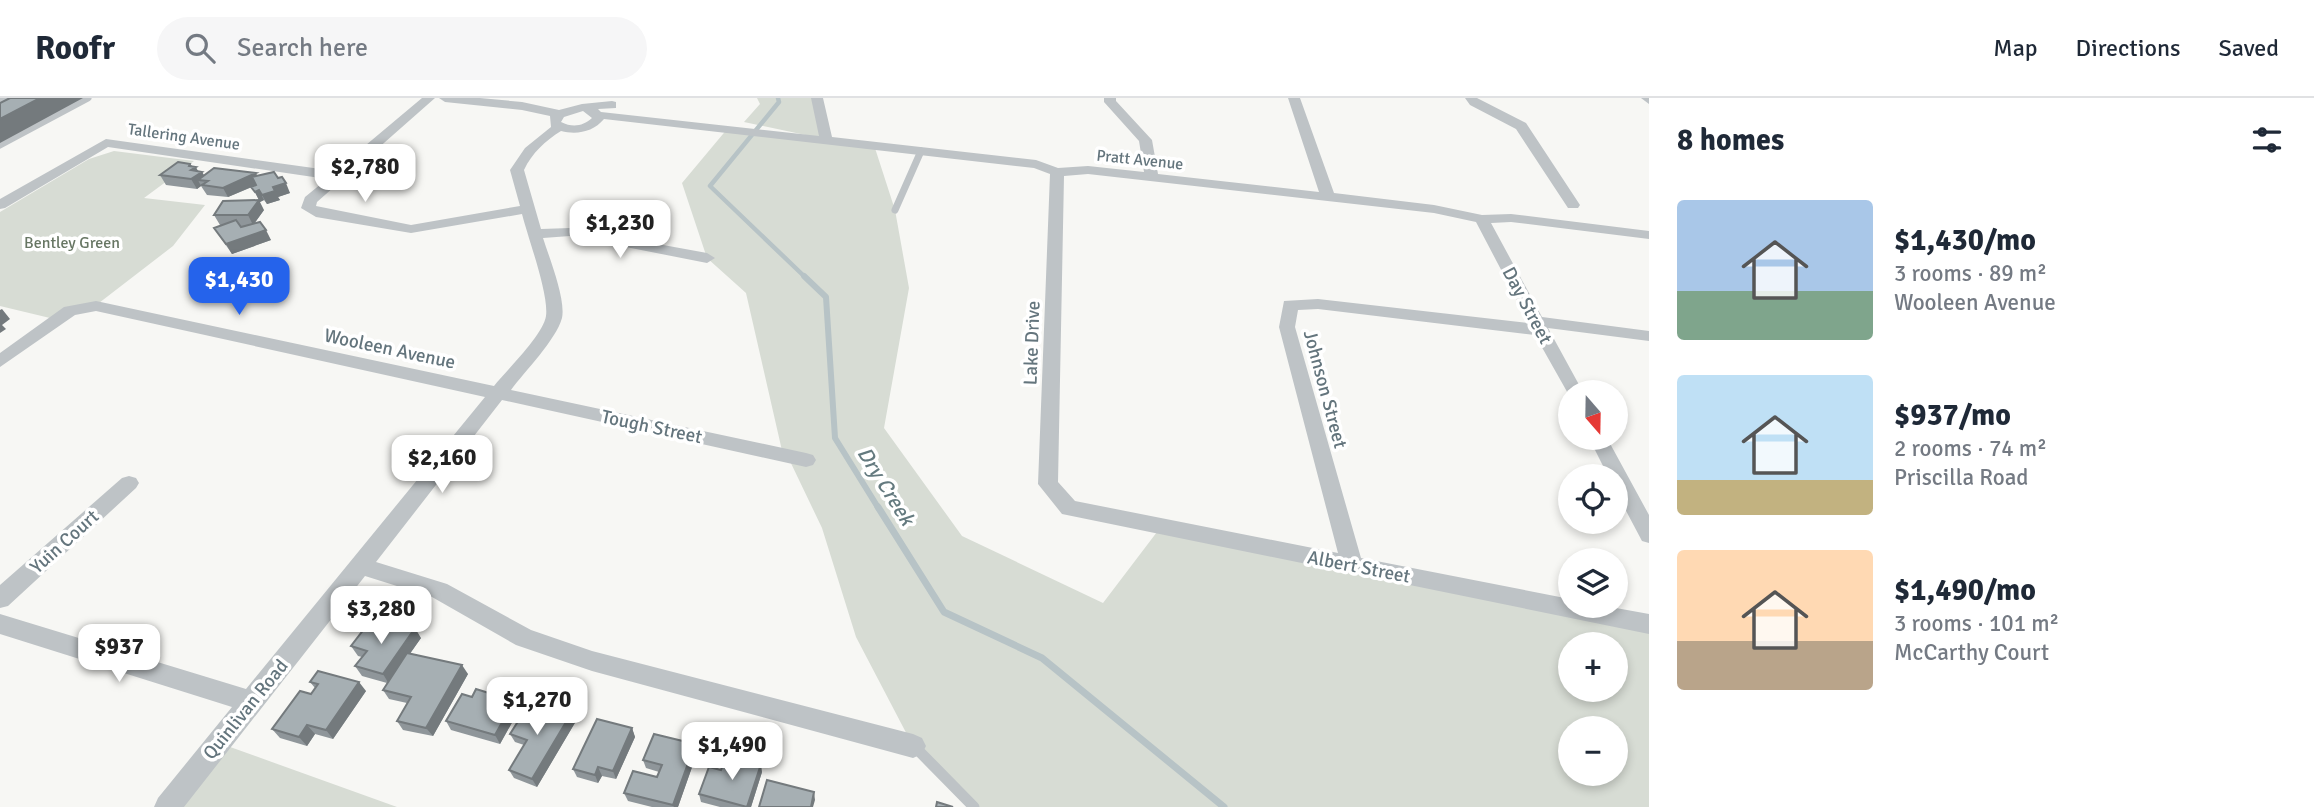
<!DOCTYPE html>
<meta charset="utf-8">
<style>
body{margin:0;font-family:Signika,sans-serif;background:#f6f6f7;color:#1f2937;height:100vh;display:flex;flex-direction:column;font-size:26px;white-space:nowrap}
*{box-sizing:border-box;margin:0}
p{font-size:23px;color:#747a83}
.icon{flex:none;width:38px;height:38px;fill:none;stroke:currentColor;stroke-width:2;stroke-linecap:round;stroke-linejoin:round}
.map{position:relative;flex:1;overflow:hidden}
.side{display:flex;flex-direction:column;background:#fff;width:665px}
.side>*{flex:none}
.needle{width:46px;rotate:160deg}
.buttons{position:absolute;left:1558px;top:282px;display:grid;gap:14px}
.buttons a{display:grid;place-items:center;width:70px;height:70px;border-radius:50%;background:#fff;box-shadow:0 4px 10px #0003;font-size:35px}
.price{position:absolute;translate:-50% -60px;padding:0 16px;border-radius:14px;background:#fff;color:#222;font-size:23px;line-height:46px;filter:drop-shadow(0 2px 4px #0008)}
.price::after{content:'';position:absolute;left:50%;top:42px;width:21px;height:16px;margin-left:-10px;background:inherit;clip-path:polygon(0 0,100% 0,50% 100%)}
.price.active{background:#2563eb;color:#fff}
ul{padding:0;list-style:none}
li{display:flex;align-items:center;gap:21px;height:175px;padding:0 28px}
li span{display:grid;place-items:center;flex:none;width:196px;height:140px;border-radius:7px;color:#555}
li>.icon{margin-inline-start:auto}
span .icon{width:84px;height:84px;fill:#fffc;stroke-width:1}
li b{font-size:30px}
h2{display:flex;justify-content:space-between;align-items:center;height:84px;padding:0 28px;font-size:30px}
header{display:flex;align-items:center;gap:42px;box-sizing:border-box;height:98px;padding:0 35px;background:#fff;border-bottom:2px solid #e0e1e3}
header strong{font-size:33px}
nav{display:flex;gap:38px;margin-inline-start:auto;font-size:24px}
.search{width:490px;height:63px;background:#f6f6f7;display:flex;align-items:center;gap:18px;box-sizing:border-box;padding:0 24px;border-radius:38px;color:#747a83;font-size:26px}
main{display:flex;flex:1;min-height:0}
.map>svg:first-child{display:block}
.green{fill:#d7dcd4;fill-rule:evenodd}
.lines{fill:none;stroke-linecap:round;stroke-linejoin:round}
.stream-far2{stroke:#b7c3c6;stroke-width:4.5}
.stream-far1{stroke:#b7c3c6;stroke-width:6}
.stream{stroke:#b7c3c6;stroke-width:7}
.service-far1{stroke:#bec3c6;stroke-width:7}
.service{stroke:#bec3c6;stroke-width:11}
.minor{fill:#bec3c6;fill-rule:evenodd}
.wall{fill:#8f969a}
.shaded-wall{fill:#747a7d}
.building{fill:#a6afb3;stroke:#747a7d;stroke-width:2}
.labels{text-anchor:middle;stroke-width:7;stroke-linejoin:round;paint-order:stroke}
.far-street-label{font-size:16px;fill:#64757d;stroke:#fff}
.far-park-label{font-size:16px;fill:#677663;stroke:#fff}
.street-label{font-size:19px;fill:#64757d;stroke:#fff}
.water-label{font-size:21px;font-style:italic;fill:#647a7f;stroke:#fff}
</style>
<header>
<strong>Roofr</strong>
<div class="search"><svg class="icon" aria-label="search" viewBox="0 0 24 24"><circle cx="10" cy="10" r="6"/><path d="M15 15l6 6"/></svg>Search here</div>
<nav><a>Map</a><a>Directions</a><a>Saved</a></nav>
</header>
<main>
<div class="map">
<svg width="1649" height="709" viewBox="0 0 1649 709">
<rect width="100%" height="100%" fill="#f7f7f4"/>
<path class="green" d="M757 0H817L826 42 874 47 895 112 909 190 884 330 962 438 1103 505 1160 430 1649 526V709H974L913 648 856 539 822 430 788 359 783 357 746 195 707 160 682 85 728 30 815 39 744 24 760 6ZM1570 546H1615V592H1570ZM1570 630H1615V676H1570Z
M114 53 194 63 144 100 205 107 173 148 99 205 50 220 0 208V114L89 61Z
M219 645 397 709H171Z"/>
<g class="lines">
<path class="stream-far2" d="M778 0 779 4 710 88 806 180"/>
<path class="stream-far1" d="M804 178 826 199 835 340 879 411"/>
<path class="stream" d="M878 409 944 514 1042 560 1224 709"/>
<path class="service-far1" d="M0 47 88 0
M895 112 921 53"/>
<path class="service" d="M914 648 974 709"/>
<path class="minor" d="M0 0H11L0 7Z
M422 0H435L317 104 316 108 411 127 520 108 510 72 525 50 551 29 550 18 522 12 445 4 439 0H480L522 4 559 12 582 6 612 3 616 4V10L598 11 601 14 819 38 811 0H823L832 39 1036 62 1058 70 1088 68 1144 74 1139 43 1104 4V0H1116V3L1152 42 1158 76 1319 94 1288 0H1300L1334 95 1434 107 1482 117 1511 116 1649 133V141L1511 124 1491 125 1542 219 1649 233V243L1548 230 1583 294H1570V299L1535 237 1318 211 1298 212 1295 229 1361 460 1570 501V508H1605L1649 516V536L1062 416 1038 386 1050 76 1034 70 604 21C593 34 577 37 561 33 545 43 532 55 524 72L541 131 570 130 707 155 715 160 707 165 570 138 543 140C549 159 566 201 562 220 556 242 525 273 511 292L806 355 813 357 816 362 813 367 806 369 502 302 376 464 447 486 531 532 592 553 913 636 922 640 926 648 922 656 913 660 592 573 516 547 432 499 365 478 184 709H154L158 700 232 609 0 536V516L246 591 485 299 96 213 75 217 0 269V255L64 209 96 203 494 288C507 272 543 237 546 218 549 196 528 140 522 116L411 135 316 119 301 110 305 99 327 81 108 49 5 110 0 111V101L106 41 335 73ZM583 13 592 20C583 28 573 30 561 24L564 19ZM1088 76 1434 115 1476 124 1529 225 1318 201 1284 203 1279 229 1338 455 1075 403 1058 384 1064 78Z
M1465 0H1477L1526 25 1580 107 1578 110H1568L1516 31 1470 7Z
M1641 0H1649V6Z
M1589 340H1607L1649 417V445L1642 443 1615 392V378H1608Z
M129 378 136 380 139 385 136 390 8 508 0 510V487L122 380Z"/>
</g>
<path class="wall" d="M190 66 198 73 202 74 204 77 257 78 278 80 290 95 278 99 280 102 267 106 264 102 260 104 252 89 228 99 207 97 201 88 197 91 166 87 160 77Z
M264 112 254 126 271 142 232 156 214 130 222 127H220L214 117Z
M390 532 421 540 410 555 468 576 433 638 403 632 397 623 407 605 389 601 383 592 387 585 362 578 355 568 362 559 358 558 351 548Z
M310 584 366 593 333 641 315 636 307 648 280 640 272 631 311 596 315 590Z
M519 594 524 603 500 646 451 632 446 623 472 599 492 596Z
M539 615 576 623 537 689 514 680 509 672 524 647 515 644 510 636Z
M632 630 635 639 616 681 602 678 598 685 577 679 573 671Z
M695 646 697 655 678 709H652L628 703 624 695 657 679 659 674 646 670 643 662Z
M762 674 751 709H720L701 704 699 696Z"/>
<path class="shaded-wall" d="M40 0H83L0 45V21Z
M190 66 193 71 196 69 199 75 202 74 207 83 198 82 201 88 197 91 191 81 189 68Z
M256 75 261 85 252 79 256 87 228 99 223 90Z
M286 85 290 95 278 99 280 102 267 106 262 97 273 89Z
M259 92 264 102 260 104 255 94Z
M259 102 264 112 253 127 248 117Z
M266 132 271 142 232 156 226 146Z
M2 211 10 221 2 227 6 231 0 235V212Z
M415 530 421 540 389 586 383 576Z
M462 567 468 576 433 638 426 630Z
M359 584 366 593 333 641 326 632Z
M519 594 524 603 500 646 495 637Z
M572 614 576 623 537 689 532 681Z
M307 627 315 636 307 648 299 639Z
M632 630 635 639 616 681 613 673Z
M695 646 697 655 678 709H674L673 707Z
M761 666 762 674 751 709H747Z
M598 669 602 678 598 685 595 677Z
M814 694 815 702 813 709H811Z"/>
<path class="building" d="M10 0H40L0 21V5Z
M178 64 190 66 189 68 196 69 191 72 202 74 191 81 160 77Z
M214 70 256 75 223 90 202 87 208 83 198 82Z
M274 74 278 80 282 79 286 85 273 89 275 93 262 97 259 92 255 94 251 89 256 87 252 79Z
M259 102 248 117H214L223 103Z
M236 122 241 129 260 124 266 132 226 146 214 130Z
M396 525 415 530 383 576 355 568 367 553 351 548 368 526 390 532Z
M407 555 462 567 426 630 397 623 411 599 383 592Z
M318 573 359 584 326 632 307 627 299 639 272 631 300 593 311 596 318 586 310 584Z
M496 588 519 594 495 637 446 623 462 596 472 599 476 591 492 596Z
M546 605 572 614 532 681 509 672 527 642 510 636 526 611 539 615Z
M597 621 632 630 613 673 598 669 595 677 573 671Z
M654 636 695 646 673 707 624 695 633 673 657 679 662 667 643 662Z
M739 660 761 666 747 709 699 696 709 669 721 672 724 664 737 667Z
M767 682 814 694 811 709H759Z
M937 704 953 709H936Z"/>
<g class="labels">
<g class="far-street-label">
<text transform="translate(184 38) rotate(8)" y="6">Tallering Avenue</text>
<text transform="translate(1140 61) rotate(6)" y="6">Pratt Avenue</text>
</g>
<g class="far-park-label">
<text x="72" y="150">Bentley Green</text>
</g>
<g class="street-label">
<text transform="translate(1528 207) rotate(62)" y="7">Day Street</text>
<text transform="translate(1031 245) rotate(-88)" y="7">Lake Drive</text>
<text transform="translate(390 250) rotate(12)" y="7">Wooleen Avenue</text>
<text transform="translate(1326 291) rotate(75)" y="7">Johnson Street</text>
<text transform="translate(652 328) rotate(12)" y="7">Tough Street</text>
<text transform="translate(64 443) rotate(-42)" y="7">Yuin Court</text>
<text transform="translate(1359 468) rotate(11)" y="7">Albert Street</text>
<text transform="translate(245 611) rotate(-51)" y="7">Quinlivan Road</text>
</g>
<g class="water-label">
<text transform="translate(886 388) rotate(58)" y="7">Dry Creek</text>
</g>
</g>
</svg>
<div class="buttons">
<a><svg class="needle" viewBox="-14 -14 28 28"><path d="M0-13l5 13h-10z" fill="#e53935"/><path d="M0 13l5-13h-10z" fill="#747a83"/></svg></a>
<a><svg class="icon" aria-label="locate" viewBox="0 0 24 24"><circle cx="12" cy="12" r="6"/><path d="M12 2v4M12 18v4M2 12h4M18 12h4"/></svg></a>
<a><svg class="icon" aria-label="layers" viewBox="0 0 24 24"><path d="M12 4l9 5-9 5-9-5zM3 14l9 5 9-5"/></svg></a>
<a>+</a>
<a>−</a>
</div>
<b class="price" style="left:365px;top:106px">$2,780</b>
<b class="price" style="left:620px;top:162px">$1,230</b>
<b class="price active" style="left:239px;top:219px">$1,430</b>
<b class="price" style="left:442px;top:397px">$2,160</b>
<b class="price" style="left:381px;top:548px">$3,280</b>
<b class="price" style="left:119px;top:586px">$937</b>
<b class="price" style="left:537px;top:639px">$1,270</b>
<b class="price" style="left:732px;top:684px">$1,490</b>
</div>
<section class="side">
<h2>8 homes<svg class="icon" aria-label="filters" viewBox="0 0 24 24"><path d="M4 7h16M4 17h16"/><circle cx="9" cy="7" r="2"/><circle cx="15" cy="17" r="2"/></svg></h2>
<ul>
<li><span style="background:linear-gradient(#a9c7e8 65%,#7fa58c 0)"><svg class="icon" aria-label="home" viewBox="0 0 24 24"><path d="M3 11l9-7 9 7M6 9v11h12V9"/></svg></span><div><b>$1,430/mo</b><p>3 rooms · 89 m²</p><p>Wooleen Avenue</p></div></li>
<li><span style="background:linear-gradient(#bfe0f5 75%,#c2b280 0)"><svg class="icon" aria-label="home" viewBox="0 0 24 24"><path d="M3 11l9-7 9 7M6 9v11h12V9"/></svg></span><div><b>$937/mo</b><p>2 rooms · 74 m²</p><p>Priscilla Road</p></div></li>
<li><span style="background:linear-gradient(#ffd9b3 65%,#b9a48a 0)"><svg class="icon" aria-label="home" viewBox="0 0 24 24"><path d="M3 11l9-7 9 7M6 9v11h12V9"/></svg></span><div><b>$1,490/mo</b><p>3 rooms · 101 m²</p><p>McCarthy Court</p></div></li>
</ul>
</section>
</main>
